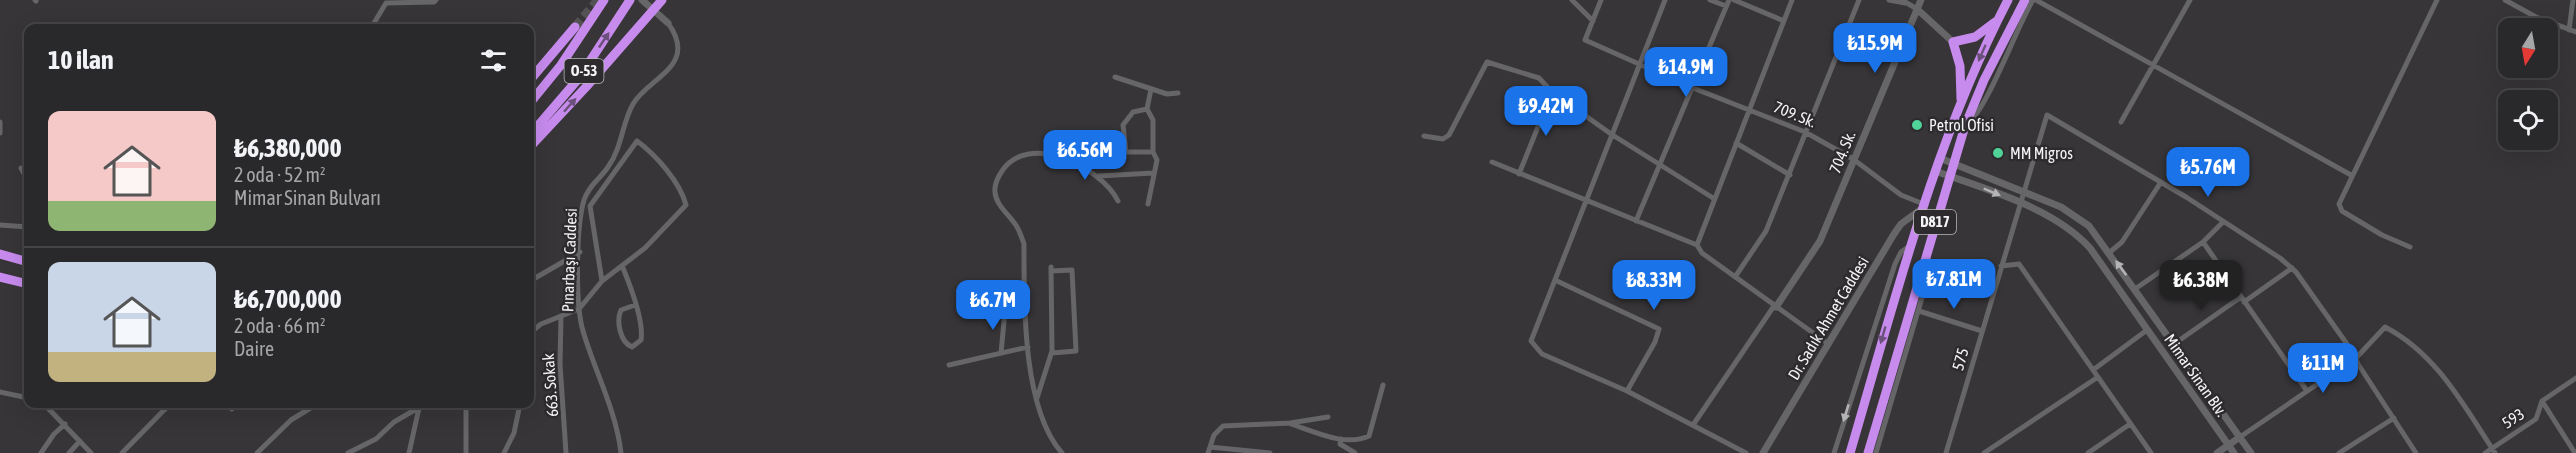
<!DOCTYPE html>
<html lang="tr">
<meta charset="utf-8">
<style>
body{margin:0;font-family:"Asap Condensed",sans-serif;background:#313032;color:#f1f3f6;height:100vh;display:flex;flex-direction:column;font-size:22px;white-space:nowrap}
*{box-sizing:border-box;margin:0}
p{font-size:20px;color:#a5a6a8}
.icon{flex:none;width:33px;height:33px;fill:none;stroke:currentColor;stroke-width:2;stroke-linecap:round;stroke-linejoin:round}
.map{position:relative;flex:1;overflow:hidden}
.details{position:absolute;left:24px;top:24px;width:510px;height:384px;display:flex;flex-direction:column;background:#29282a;border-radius:12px;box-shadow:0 6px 24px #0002,0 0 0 2px #454447}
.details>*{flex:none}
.needle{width:39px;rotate:191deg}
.controls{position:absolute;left:2498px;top:18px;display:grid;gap:12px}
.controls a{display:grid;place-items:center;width:60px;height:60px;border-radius:12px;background:#29282a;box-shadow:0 6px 24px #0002,0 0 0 2px #454447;font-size:30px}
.price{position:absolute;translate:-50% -51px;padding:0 14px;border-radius:12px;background:#1a73e8;color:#fff;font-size:20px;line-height:39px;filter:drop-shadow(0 2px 3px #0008)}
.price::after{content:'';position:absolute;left:50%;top:36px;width:18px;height:14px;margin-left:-9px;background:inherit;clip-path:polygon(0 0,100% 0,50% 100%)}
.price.on{background:#222;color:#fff}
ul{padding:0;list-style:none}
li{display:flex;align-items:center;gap:18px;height:150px;padding:0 24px}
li+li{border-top:2px solid #454447}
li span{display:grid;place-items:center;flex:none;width:168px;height:120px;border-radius:12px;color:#555}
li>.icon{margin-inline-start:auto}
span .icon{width:72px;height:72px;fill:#fffc;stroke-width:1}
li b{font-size:26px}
h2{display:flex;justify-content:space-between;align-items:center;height:72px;padding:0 24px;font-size:26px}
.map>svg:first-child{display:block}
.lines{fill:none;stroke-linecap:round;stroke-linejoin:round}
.highway-tunnel{stroke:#545254;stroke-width:9;stroke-dasharray:9 4.5;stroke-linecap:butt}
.street{stroke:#666567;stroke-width:5}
.secondary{stroke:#666567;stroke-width:7}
.highway{stroke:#c78bee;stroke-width:9}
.oneway{fill:#6b517b}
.oneway2{fill:#b5b4b5}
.poi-dot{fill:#4fd399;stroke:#2d2b2e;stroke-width:2}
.labels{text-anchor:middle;stroke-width:5;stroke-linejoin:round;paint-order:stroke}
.shield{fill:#2d2b2e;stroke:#b9b8b9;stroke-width:1.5}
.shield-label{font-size:15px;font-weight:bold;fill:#f5f4f5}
.street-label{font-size:16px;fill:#f5f4f5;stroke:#2d2b2e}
.poi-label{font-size:16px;fill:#f5f4f5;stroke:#2d2b2e;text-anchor:start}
</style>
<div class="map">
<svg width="2576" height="453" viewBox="0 0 2576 453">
<rect width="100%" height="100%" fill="#373538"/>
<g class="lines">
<path class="highway-tunnel" d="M575 27 598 0"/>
<path class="street" d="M35 0 36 1
M1572 0 1593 21
M1601 0 1585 40 1693 88 1805 132 1853 159 1901 195 1926 205
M1665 0 1531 341 1542 354 1627 391 1746 453
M1710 0 1726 6
M1734 0 1784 21
M1792 0 1697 245 1702 253 1827 343
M1889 0 1905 3
M1902 0 1917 9
M2036 0 2351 175
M2505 0 2536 17 2576 32
M371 28 386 3 434 2 436 0
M2569 30 2573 0
M1115 77 1167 94 1178 93
M1147 109 1153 120V152L1157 160 1148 204
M0 122V133
M2121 122 2190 0
M1966 125C1987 111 2016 28 2033 0
M1424 136 1443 139 1449 135 1487 62 1539 78 1552 92 1611 134 1713 198
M1736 143 1790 175
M1091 148 1126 152 1123 125 1133 112 1147 109 1151 89
M1126 152H1153
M1492 162 1697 245
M21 168 28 181
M1519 174 1552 92
M1098 176 1154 173
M1636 221 1729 0
M0 225 28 227
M2203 242 2307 391
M2410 247 2382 235 2342 211 2339 204 2437 0
M2110 252 2122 242 2161 182
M2001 266 2019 264 2151 453
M623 268C630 285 644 322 641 340L632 347C620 342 616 321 621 310L635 305
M1051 271 1072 270 1076 351 1052 353
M1735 277 1766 231 1859 0
M530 281 580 252
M1557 281 1659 329 1655 342 1627 391
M2135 289 2203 242 2223 222
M530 302 533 328
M2244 302 2292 268
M1919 311 1982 331
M561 316 560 364 566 453
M530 333 541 324 579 309 602 281 645 248 686 205C680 182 656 155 637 141L590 206 602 281
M2174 344 2241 297
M1001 353 1005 311
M949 365 1028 347
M2093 370 2147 330
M0 392 28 398
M1037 398 1052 351 1051 267
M2542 401 2575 453
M44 404 91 453
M226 404 232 409
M1291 424C1315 432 1345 447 1369 436L1383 385
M1693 425 1774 306
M2240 437 2357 357 2385 327C2437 354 2464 406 2495 453
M1341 439 1340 444 1355 453
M1210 447 1270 453
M41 453 54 434 65 424
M69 453 80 441
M122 453 170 404
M257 453 291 420 317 404
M348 453 376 439 394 422 425 404
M409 453 419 408
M466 453V404
M504 453 514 433 520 404
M621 453C616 410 595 372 583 331 575 304 576 227 584 200 589 185 600 179 608 167 622 148 622 123 633 104 649 77 699 66 668 23
M1062 453C1022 408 1024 302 1024 244 1022 238 1020 232 1017 227 1010 215 996 206 995 192 994 184 998 177 1002 171 1028 131 1101 167 1118 201
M1208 453 1214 435 1223 426 1290 423 1328 417
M1834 453 1895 264 1901 252 1911 245
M1876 453 1929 274 1928 255
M1946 453 2047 115 2186 197 2280 258 2296 272 2354 354 2358 364 2416 453
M1984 453 2098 377
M2088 453 2130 424
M2339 453 2394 418
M2485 453 2536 419 2542 401 2576 378"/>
<path class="secondary" d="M642 0 668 23
M1917 9 1953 42
M1942 159 2061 207 2089 226 2251 453
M1938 172C1988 190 2054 208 2090 248L2234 453
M1776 307 1820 241 1921 0
M1763 453 1894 234 1901 224 1924 207
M2217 453 2240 437"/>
<path class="highway" d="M530 80 575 27
M1961 99 1960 66 1953 42 1975 37 1995 22
M530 103 561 65 604 0
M530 135 579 78 630 0
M530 147 586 87 662 0
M0 254 28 262
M0 277 28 284
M1850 453C1895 300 1934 142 2008 0
M1868 453 1965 126 1984 80 2025 0"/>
</g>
<defs><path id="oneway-solid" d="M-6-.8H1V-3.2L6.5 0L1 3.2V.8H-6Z" transform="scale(1.5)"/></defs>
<g class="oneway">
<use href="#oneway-solid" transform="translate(604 40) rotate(-56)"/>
<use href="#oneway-solid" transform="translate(1982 53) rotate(114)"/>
<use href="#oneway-solid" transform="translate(570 105) rotate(-48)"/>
<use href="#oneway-solid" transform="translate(1883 335) rotate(106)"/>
</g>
<g class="oneway2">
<use href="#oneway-solid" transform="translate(1992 192) rotate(23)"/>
<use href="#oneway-solid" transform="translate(2121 268) rotate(-126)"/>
<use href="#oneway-solid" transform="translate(1846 413) rotate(107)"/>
</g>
<g class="poi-dot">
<circle cx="1917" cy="125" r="6"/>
<circle cx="1998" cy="153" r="6"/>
</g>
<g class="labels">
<g class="shield">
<rect x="564.5" y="59" width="39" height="24" rx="4.5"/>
<rect x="1914" y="210" width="42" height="24" rx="4.5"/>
</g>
<g class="shield-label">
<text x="584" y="76">O-53</text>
<text x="1935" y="227">D817</text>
</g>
<g class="street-label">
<text transform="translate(1795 114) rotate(22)" y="6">709. Sk.</text>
<text transform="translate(1842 152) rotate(-68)" y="6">704. Sk.</text>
<text transform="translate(569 260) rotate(-88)" y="6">Pınarbaşı Caddesi</text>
<text transform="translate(1828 318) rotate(-59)" y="6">Dr. Sadık Ahmet Caddesi</text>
<text transform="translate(1960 359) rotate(-74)" y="6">575</text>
<text transform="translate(2196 375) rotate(55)" y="6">Mimar Sinan Blv.</text>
<text transform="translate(550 385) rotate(-94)" y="6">663. Sokak</text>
<text transform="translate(2513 418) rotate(-33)" y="6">593</text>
</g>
<g class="poi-label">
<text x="1929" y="131">Petrol Ofisi</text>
<text x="2010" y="159">MM Migros</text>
</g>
</g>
</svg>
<div class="controls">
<a><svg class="needle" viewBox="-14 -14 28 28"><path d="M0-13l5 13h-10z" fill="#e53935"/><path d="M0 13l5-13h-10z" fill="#a5a6a8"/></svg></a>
<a><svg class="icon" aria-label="locate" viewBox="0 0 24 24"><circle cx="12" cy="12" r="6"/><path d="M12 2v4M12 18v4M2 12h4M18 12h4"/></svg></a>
</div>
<b class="price" style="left:1875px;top:74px">₺15.9M</b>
<b class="price" style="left:1686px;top:98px">₺14.9M</b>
<b class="price" style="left:1546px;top:137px">₺9.42M</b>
<b class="price" style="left:1085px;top:181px">₺6.56M</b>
<b class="price" style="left:2208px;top:198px">₺5.76M</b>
<b class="price" style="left:1954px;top:310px">₺7.81M</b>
<b class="price" style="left:1654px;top:311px">₺8.33M</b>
<b class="price on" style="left:2201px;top:311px">₺6.38M</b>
<b class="price" style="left:993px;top:331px">₺6.7M</b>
<b class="price" style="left:2323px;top:394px">₺11M</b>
<section class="details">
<h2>10 ilan<svg class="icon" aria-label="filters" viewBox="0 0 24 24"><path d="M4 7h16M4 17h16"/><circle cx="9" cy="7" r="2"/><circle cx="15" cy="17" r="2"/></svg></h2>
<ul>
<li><span style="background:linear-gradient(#f6c9c9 75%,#8fb573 0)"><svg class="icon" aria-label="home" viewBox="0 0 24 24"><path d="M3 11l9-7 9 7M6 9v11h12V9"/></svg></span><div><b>₺6,380,000</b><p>2 oda · 52 m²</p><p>Mimar Sinan Bulvarı</p></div></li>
<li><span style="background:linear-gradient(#c9d6e8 75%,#c2b280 0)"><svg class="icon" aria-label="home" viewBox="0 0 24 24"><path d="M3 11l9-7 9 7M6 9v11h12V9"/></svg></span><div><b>₺6,700,000</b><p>2 oda · 66 m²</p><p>Daire</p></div></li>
</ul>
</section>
</div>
